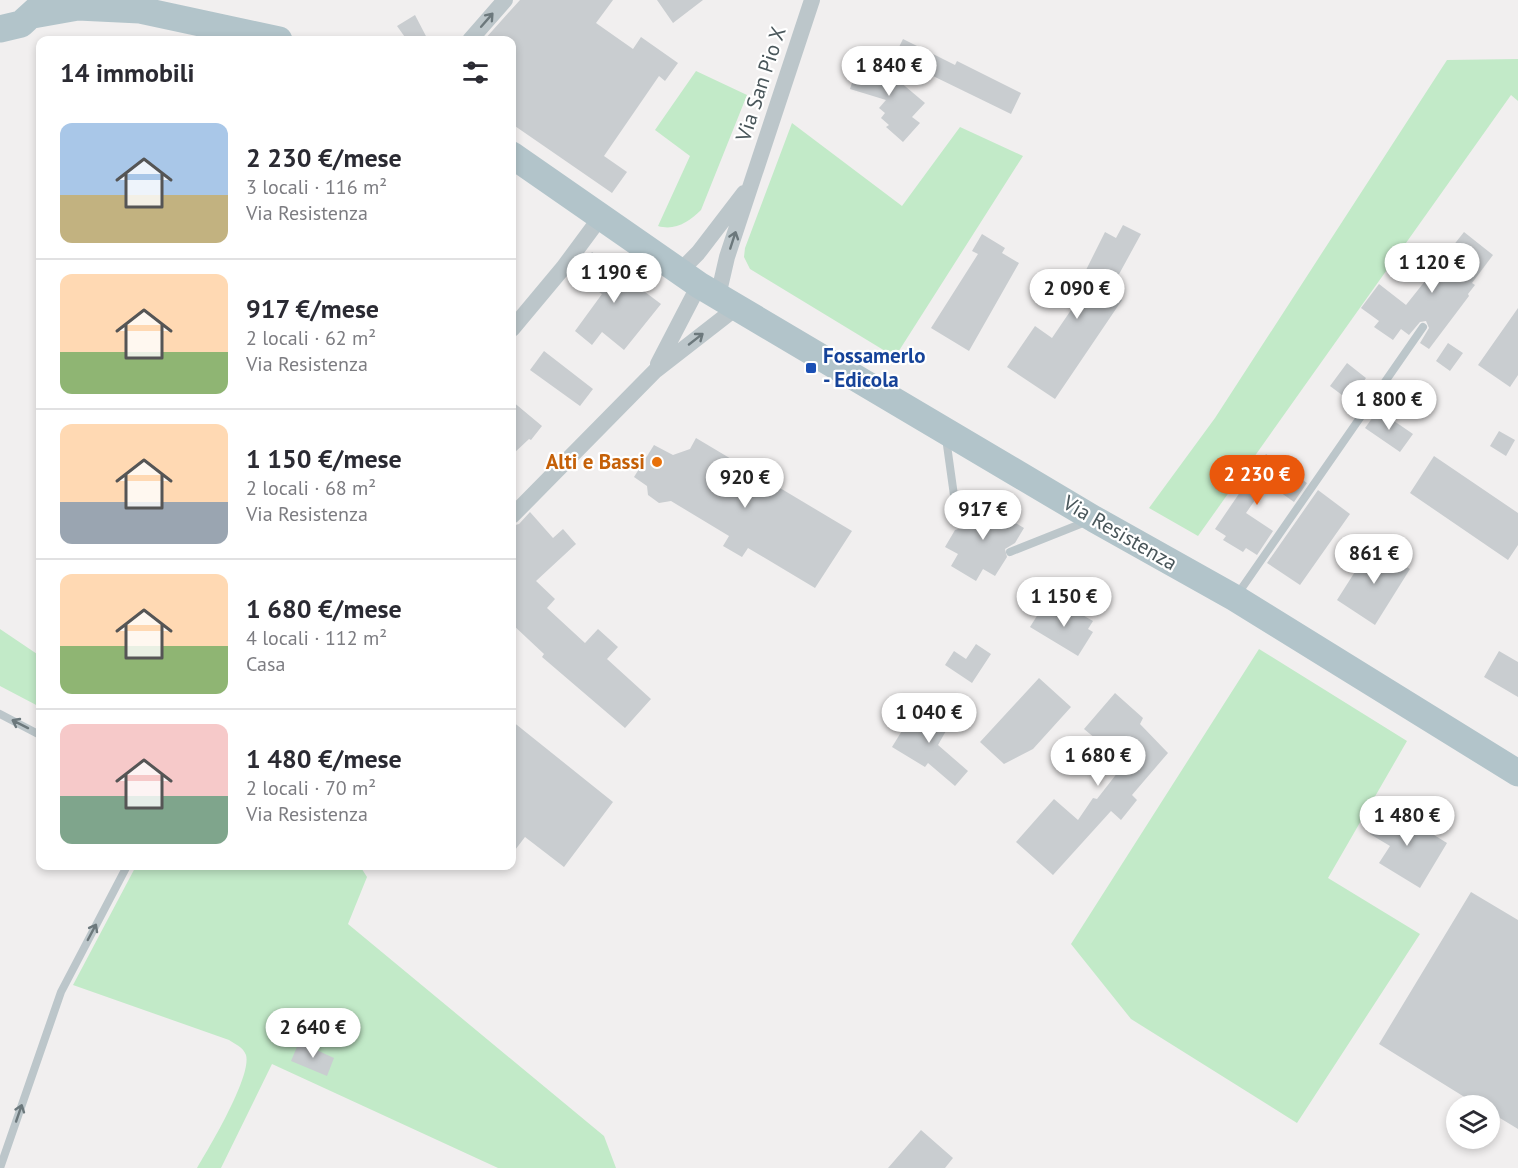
<!DOCTYPE html>
<html lang="it">
<meta charset="utf-8">
<style>
body{margin:0;font-family:"PT Sans",sans-serif;background:#f7f7f7;color:#2b2b33;height:100vh;display:flex;flex-direction:column;font-size:22px;white-space:nowrap}
*{box-sizing:border-box;margin:0}
p{font-size:20px;color:#7c7c81}
.icon{flex:none;width:33px;height:33px;fill:none;stroke:currentColor;stroke-width:2;stroke-linecap:round;stroke-linejoin:round}
.map{position:relative;flex:1;overflow:hidden}
.side{position:absolute;left:36px;top:36px;width:480px;height:834px;display:flex;flex-direction:column;background:#fff;border-radius:12px;box-shadow:0 3px 9px #0003}
.side>*{flex:none}
.buttons{position:absolute;left:1446px;top:1095px;display:grid;gap:12px}
.buttons a{display:grid;place-items:center;width:54px;height:54px;border-radius:50%;background:#fff;box-shadow:0 3px 9px #0003;font-size:30px}
.price{position:absolute;translate:-50% -51px;padding:0 14px;border-radius:21px;background:#fff;color:#222;font-size:20px;line-height:39px;filter:drop-shadow(0 2px 3px #0008)}
.price::after{content:'';position:absolute;left:50%;top:36px;width:18px;height:14px;margin-left:-9px;background:inherit;clip-path:polygon(0 0,100% 0,50% 100%)}
.price.selected{background:#ea580c;color:#fff}
ul{padding:0;list-style:none}
li{display:flex;align-items:center;gap:18px;height:150px;padding:0 24px}
li+li{border-top:2px solid #e1e1e2}
li span{display:grid;place-items:center;flex:none;width:168px;height:120px;border-radius:12px;color:#555}
li>.icon{margin-inline-start:auto}
span .icon{width:72px;height:72px;fill:#fffc;stroke-width:1}
li b{font-size:26px}
h2{display:flex;justify-content:space-between;align-items:center;height:72px;padding:0 24px;font-size:26px}
.map>svg:first-child{display:block}
.green{fill:#c2eac8}
.building{fill:#c9cdd0}
.lines{fill:none;stroke-linecap:round;stroke-linejoin:round}
.service{stroke:#bcc6ca;stroke-width:8}
.minor{stroke:#bcc6ca;stroke-width:16}
.primary{stroke:#b2c4ca;stroke-width:27}
.oneway{stroke:#6c787c}
.transit-dot{fill:#1a4fb4;stroke:#fff;stroke-width:2}
.food-dot{fill:#e8710a;stroke:#fff;stroke-width:2}
.labels{text-anchor:middle;stroke-width:4.5;stroke-linejoin:round;paint-order:stroke}
.street-label{font-size:21px;fill:#49565a;stroke:#fff}
.transit-label{font-size:21px;font-weight:bold;fill:#164399;stroke:#fff;text-anchor:start}
.food-label{font-size:21px;font-weight:bold;fill:#c56008;stroke:#fff;text-anchor:end}
</style>
<div class="map">
<svg width="1518" height="1168" viewBox="0 0 1518 1168">
<rect width="100%" height="100%" fill="#f1efef"/>
<path class="green" d="M1518 59V101L1511 95 1198 536 1149 508 1215 418 1447 60Z
M696 71 747 95 701 210C689 222 675 231 658 226L690 156 655 130Z
M792 123 902 206 960 127 1023 156 895 357 750 269 744 257 745 248Z
M0 629 40 656V707L0 686Z
M1259 649 1407 741 1328 878 1420 934 1297 1123 1131 1019 1071 944Z
M136 866H360L367 877 348 924 604 1136 616 1168H498L272 1064 221 1168H197C209 1148 252 1076 246 1055 243 1047 235 1044 229 1040L73 985Z"/>
<path class="building" d="M520 0H613L596 23 633 49 641 37 678 63 665 81 659 76 604 156 627 172 612 193 512 124V40H484Z
M657 0H703L673 23Z
M415 15 428 40H407L397 26Z
M903 39 955 65 957 61 1021 93 1011 114 894 57Z
M860 58 880 65 925 103 912 117 920 123 903 142 886 127 889 125 881 118 885 113 879 108 886 100 850 89Z
M1123 225 1141 234 1112 287 1119 290 1116 296 1122 300 1055 399 1007 367 1035 326 1052 338 1086 288 1079 284 1105 232 1116 238Z
M1464 232 1493 255 1472 283 1475 285 1468 294 1469 296 1429 349 1420 343 1429 328 1426 321 1420 322 1409 335 1401 329 1393 340 1374 327 1379 321 1361 308 1379 284 1406 305Z
M982 234 1005 248 1002 253 1019 263 969 351 931 328 978 254 972 251Z
M592 252 661 304 624 350 602 332 592 345 575 331 602 294 575 275Z
M1518 308V375L1510 387 1478 365Z
M1448 343 1463 353 1450 371 1436 361Z
M544 351 593 389 580 406 530 370Z
M1347 363 1366 378 1350 401 1330 386Z
M512 401 542 426 531 440 529 439 512 455Z
M1378 410 1413 434 1400 452 1365 428Z
M1499 431 1515 440 1506 456 1490 446Z
M696 438 852 531 815 588 748 548 742 557 723 546 729 536 671 501 659 503 648 495 647 486 634 477 654 445 673 455 690 449Z
M1266 454 1307 483 1294 502 1267 483 1246 513 1273 531 1257 555 1246 548 1243 552 1223 540 1226 536 1215 529Z
M1434 456 1518 513V545L1508 560 1410 493Z
M1318 490 1350 514 1300 585 1267 563Z
M974 498 1024 528 1015 543 1005 549 1007 557 995 576 983 569 976 581 951 566 958 554 945 547 955 530 964 527 963 516Z
M530 512 553 538 563 529 576 544 536 581 555 599 547 608 585 643 598 629 618 647 607 659 651 699 625 728 542 657 544 654 512 624V526L519 524Z
M1372 545 1410 569 1375 625 1337 600Z
M1045 603 1067 616 1072 609 1093 621 1088 629 1093 632 1078 656 1030 627Z
M976 644 991 654 972 683 945 665 954 651 966 659Z
M1499 651 1518 662V697L1484 677Z
M1039 678 1071 707 1033 749 1004 764 980 742Z
M1115 693 1143 718 1140 724 1168 753 1132 795 1137 800 1121 820 1111 811 1053 875 1016 842 1054 799 1078 820 1093 798 1097 799 1125 763 1084 729Z
M919 703 951 722 938 745 968 771 955 786 928 763 925 767 892 747Z
M512 721 613 802 564 867 525 837 512 854Z
M1387 806 1447 843 1420 888 1379 863 1390 846 1370 834Z
M1471 892 1518 920V1129L1490 1112V1106H1479L1379 1044Z
M299 1042 334 1058 327 1076 291 1061Z
M921 1130 953 1158 945 1168H888Z"/>
<g class="lines">
<path class="service" d="M946 438 958 524
M1010 552 1088 521
M1237 595 1423 327
M0 714 40 735
M0 1168 61 992 127 866"/>
<path class="minor" d="M470 40 505 0
M679 272 698 253 744 193
M718 296 727 257 812 0
M512 329 563 268 600 218
M658 364 699 285
M512 516 655 371 736 308"/>
<path class="primary" d="M33 15 78 7 140 10 279 40
M0 29 21 24 44 3
M512 155 699 285 1094 519 1235 598 1518 773"/>
</g>
<defs><path id="oneway-shaft" d="M-6 0H5M1.5-3L5.5 0L1.5 3" fill="none" stroke-width="1.6" stroke-linecap="round" stroke-linejoin="round" transform="scale(1.5)"/></defs>
<g class="oneway">
<use href="#oneway-shaft" transform="translate(487 20) rotate(-49)"/>
<use href="#oneway-shaft" transform="translate(733 240) rotate(-72)"/>
<use href="#oneway-shaft" transform="translate(696 339) rotate(-38)"/>
<use href="#oneway-shaft" transform="translate(20 724) rotate(-153)"/>
<use href="#oneway-shaft" transform="translate(92 932) rotate(-62)"/>
<use href="#oneway-shaft" transform="translate(19 1113) rotate(-71)"/>
</g>
<rect class="transit-dot" x="805" y="362" width="12" height="12" rx="3"/>
<circle class="food-dot" cx="657" cy="462" r="6"/>
<g class="labels">
<g class="street-label">
<text transform="translate(761 84) rotate(-72)" y="7">Via San Pio X</text>
<text transform="translate(1120 533) rotate(30)" y="7">Via Resistenza</text>
</g>
<g class="transit-label">
<text x="823" y="363">Fossamerlo<tspan x="823" dy="24">- Edicola</tspan></text>
</g>
<g class="food-label">
<text x="645" y="469">Alti e Bassi</text>
</g>
</g>
</svg>
<div class="buttons">
<a><svg class="icon" aria-label="layers" viewBox="0 0 24 24"><path d="M12 4l9 5-9 5-9-5zM3 14l9 5 9-5"/></svg></a>
</div>
<b class="price" style="left:889px;top:97px">1 840 €</b>
<b class="price" style="left:1432px;top:294px">1 120 €</b>
<b class="price" style="left:614px;top:304px">1 190 €</b>
<b class="price" style="left:1077px;top:320px">2 090 €</b>
<b class="price" style="left:1389px;top:431px">1 800 €</b>
<b class="price selected" style="left:1257px;top:506px">2 230 €</b>
<b class="price" style="left:745px;top:509px">920 €</b>
<b class="price" style="left:983px;top:541px">917 €</b>
<b class="price" style="left:1374px;top:585px">861 €</b>
<b class="price" style="left:1064px;top:628px">1 150 €</b>
<b class="price" style="left:929px;top:744px">1 040 €</b>
<b class="price" style="left:1098px;top:787px">1 680 €</b>
<b class="price" style="left:1407px;top:847px">1 480 €</b>
<b class="price" style="left:313px;top:1059px">2 640 €</b>
<section class="side">
<h2>14 immobili<svg class="icon" aria-label="filters" viewBox="0 0 24 24"><path d="M4 7h16M4 17h16"/><circle cx="9" cy="7" r="2"/><circle cx="15" cy="17" r="2"/></svg></h2>
<ul>
<li><span style="background:linear-gradient(#a9c7e8 60%,#c2b280 0)"><svg class="icon" aria-label="home" viewBox="0 0 24 24"><path d="M3 11l9-7 9 7M6 9v11h12V9"/></svg></span><div><b>2 230 €/mese</b><p>3 locali · 116 m²</p><p>Via Resistenza</p></div></li>
<li><span style="background:linear-gradient(#ffd9b3 65%,#8fb573 0)"><svg class="icon" aria-label="home" viewBox="0 0 24 24"><path d="M3 11l9-7 9 7M6 9v11h12V9"/></svg></span><div><b>917 €/mese</b><p>2 locali · 62 m²</p><p>Via Resistenza</p></div></li>
<li><span style="background:linear-gradient(#ffd9b3 65%,#9aa5b1 0)"><svg class="icon" aria-label="home" viewBox="0 0 24 24"><path d="M3 11l9-7 9 7M6 9v11h12V9"/></svg></span><div><b>1 150 €/mese</b><p>2 locali · 68 m²</p><p>Via Resistenza</p></div></li>
<li><span style="background:linear-gradient(#ffd9b3 60%,#8fb573 0)"><svg class="icon" aria-label="home" viewBox="0 0 24 24"><path d="M3 11l9-7 9 7M6 9v11h12V9"/></svg></span><div><b>1 680 €/mese</b><p>4 locali · 112 m²</p><p>Casa</p></div></li>
<li><span style="background:linear-gradient(#f6c9c9 60%,#7fa58c 0)"><svg class="icon" aria-label="home" viewBox="0 0 24 24"><path d="M3 11l9-7 9 7M6 9v11h12V9"/></svg></span><div><b>1 480 €/mese</b><p>2 locali · 70 m²</p><p>Via Resistenza</p></div></li>
</ul>
</section>
</div>
